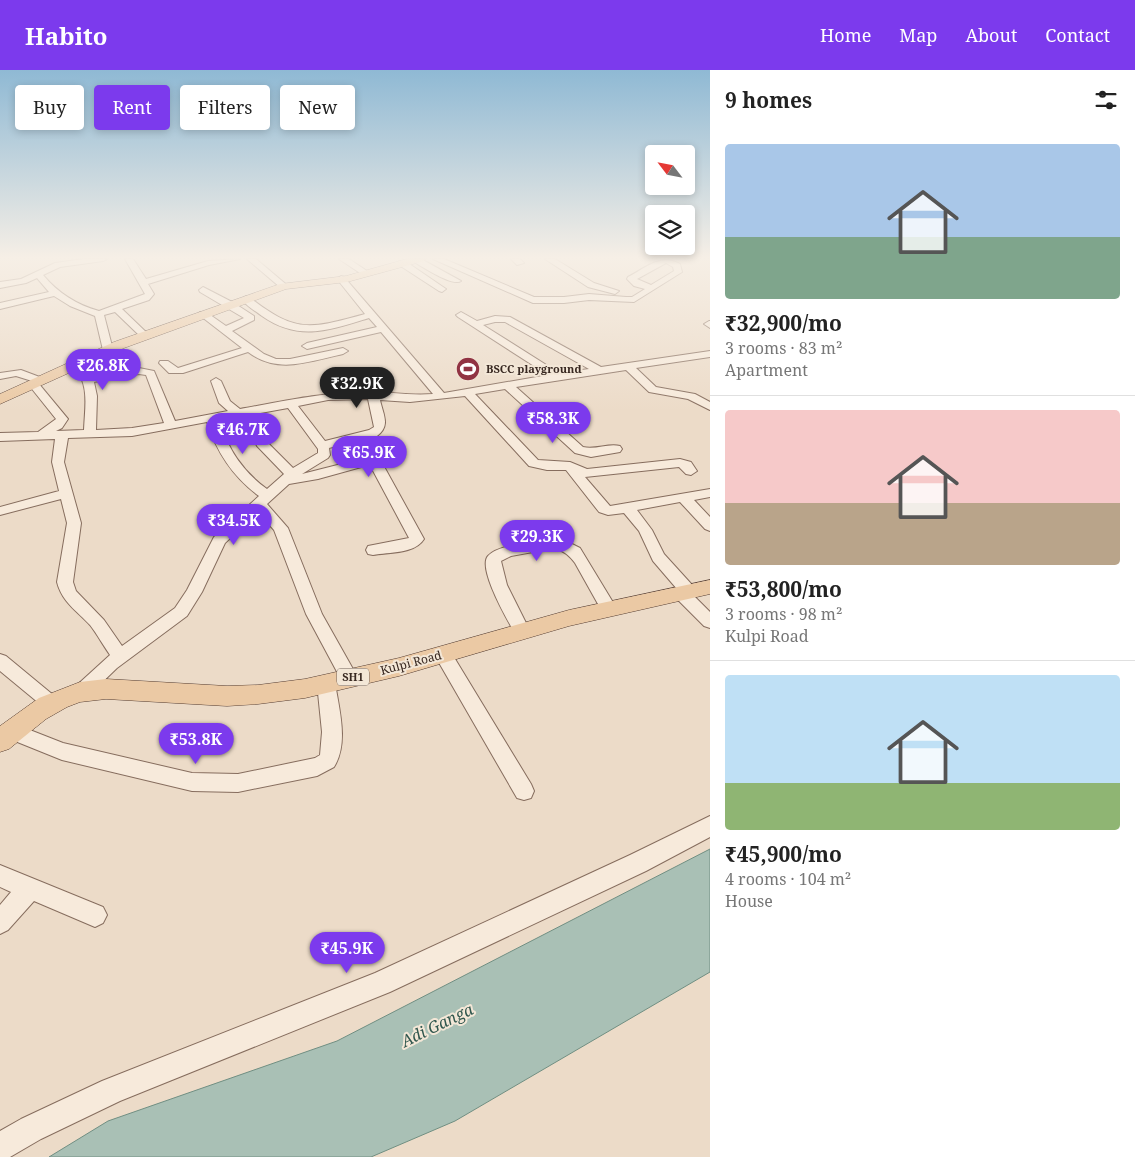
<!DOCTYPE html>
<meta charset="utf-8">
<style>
body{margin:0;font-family:"Noto Serif",serif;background:#f6f6f6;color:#222;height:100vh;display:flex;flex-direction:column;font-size:19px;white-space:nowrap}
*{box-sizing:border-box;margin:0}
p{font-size:16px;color:#767676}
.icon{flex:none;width:28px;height:28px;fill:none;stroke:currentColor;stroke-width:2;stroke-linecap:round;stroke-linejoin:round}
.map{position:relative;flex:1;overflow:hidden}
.details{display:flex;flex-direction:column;background:#fff;width:425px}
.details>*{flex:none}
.guide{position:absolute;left:15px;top:15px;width:475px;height:45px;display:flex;gap:10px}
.needle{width:32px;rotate:302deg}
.fabs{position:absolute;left:645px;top:75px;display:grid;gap:10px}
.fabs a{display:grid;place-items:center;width:50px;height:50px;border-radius:5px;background:#fff;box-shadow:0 2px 8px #0003;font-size:25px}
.price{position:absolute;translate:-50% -42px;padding:0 11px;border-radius:18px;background:#7c3aed;color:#fff;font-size:16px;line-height:32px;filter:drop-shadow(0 1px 2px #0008)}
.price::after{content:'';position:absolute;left:50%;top:30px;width:15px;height:11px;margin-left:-8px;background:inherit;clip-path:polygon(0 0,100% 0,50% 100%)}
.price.current{background:#222;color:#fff}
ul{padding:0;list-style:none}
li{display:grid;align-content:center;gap:10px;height:265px;padding:0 15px}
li+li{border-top:1px solid #e0e0e0}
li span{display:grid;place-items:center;height:155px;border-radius:5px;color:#555}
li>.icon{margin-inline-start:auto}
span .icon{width:90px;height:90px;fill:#fffc;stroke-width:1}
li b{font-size:21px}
h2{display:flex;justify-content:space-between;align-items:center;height:60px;padding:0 15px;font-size:21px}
.pill{padding:0 18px;border-radius:5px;background:#fff;box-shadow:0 2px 8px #0003;font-size:18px;line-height:45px}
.pill.current{background:#7c3aed;color:#fff}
header{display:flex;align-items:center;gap:30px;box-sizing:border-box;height:70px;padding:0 25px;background:#7c3aed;color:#fff}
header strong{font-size:24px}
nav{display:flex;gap:28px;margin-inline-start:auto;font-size:18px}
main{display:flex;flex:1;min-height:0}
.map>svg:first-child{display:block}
.water{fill:#a9c0b5;stroke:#708e82}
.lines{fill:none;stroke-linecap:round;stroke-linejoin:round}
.minor-casing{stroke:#866d5e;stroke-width:2}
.major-casing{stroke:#553d32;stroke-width:1}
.minor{fill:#f7eadb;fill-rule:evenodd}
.major{fill:#ebc9a4;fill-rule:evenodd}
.labels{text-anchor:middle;stroke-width:4;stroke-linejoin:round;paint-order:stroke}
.far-poi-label{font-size:11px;font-weight:bold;fill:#382821;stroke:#f3e7d7;text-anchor:start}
.shield{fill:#f3e7d7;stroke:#706158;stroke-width:1}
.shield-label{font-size:11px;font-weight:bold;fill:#382821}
.street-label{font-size:12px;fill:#382821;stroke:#f3e7d7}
.near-water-label{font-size:16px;font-style:italic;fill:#31574e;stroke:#f3e7d7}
</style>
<header>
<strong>Habito</strong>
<nav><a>Home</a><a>Map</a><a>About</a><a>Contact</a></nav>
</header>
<main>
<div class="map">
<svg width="710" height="1087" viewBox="0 0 710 1087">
<rect width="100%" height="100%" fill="#ecdbc8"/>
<path class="water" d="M710 779V902L455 1051 371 1087H49L108 1051 337 971Z"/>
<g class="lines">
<g class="minor-casing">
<path id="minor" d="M84 189H107L103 191 60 197 43 205C58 223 77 235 99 241L145 224 125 189H133L146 209 208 191 240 189 209 195 148 214 154 224 149 230 122 239 147 263V267H141L115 242 104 245 113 280 108 283 103 280 95 246 70 236 54 226 0 239V233L49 222 37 208 26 213 0 218V212L21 209 55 193Z
M247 189H256L288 216 281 218Z
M339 189H349L370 203 363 205Z
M414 189H421L461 211C453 217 423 197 414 192Z
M433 189H444L534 227H564L589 224 626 227H632L645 219 634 216 627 209 628 207C645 198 661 183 680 194L682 202 634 232 589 230 564 233H533ZM666 193 673 197 674 201 651 215 637 209Z
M511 189H520L524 193 517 195Z
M545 189H555L594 213 619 221 615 224 588 217Z
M399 191H405L446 219 442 222 439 221 399 195Z
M341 206 344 207 444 323 548 305 458 247 456 245 461 242 477 251 495 246 510 247 601 297 710 281V287L636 298 656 317 695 324 710 332V340L688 329 649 322 626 300 516 317 583 377C596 380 608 373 620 376L622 379 620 382 591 387 575 383 505 319 475 324 538 390 570 392 587 399 680 389 691 392 697 401 691 405 686 404 679 397 585 407 610 436 710 419V427L694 430 710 447V461L705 459 680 432 637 440 652 460 664 484 694 517 696 521 693 525 710 542V558L704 556 675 527 673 523 677 519 653 491 639 461 624 443 608 445 599 442 566 400H547L529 396 465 326 410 332 380 330C383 344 391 356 377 366L329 378 330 385 328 388 302 404 365 388 381 391 424 469C415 484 389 482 373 485L368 484 366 480 368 476 409 468 371 397 365 396 318 409 289 414 267 434 288 458 322 544 358 608 355 613 349 615 343 613 306 544 274 460 258 442 225 473 202 522 187 546 117 598 88 626 82 628 76 626 73 621 76 616 110 585C103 575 97 564 90 555 77 541 62 532 57 512L67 453 61 429 0 445V437L59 421 52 392 55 369 0 371V363L38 362 56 349 28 314 32 311 16 306 0 309V303L21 300 45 309 46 311 45 313 39 314 68 349 62 358 56 361 84 360C85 334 90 316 73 294L78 291 88 298 92 306 139 298 154 301 175 351 228 341 219 333 211 311 216 308 221 311 230 331 240 339C280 332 319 323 360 322 384 321 408 326 433 324L381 262 307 279 302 276 307 273 377 257 369 248C330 260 299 272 262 246 255 241 247 236 241 229L246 226 249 227C296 264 310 259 365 244L337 209ZM495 252H505L589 299 559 303 483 255ZM139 304 146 305 164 353 132 358 96 360 97 326 94 312ZM368 329 374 357 369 360 325 371 298 336 328 330ZM288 338 318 379V383L293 398 267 372 255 344ZM244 345 257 376 284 404 267 419C242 401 228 379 219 350ZM207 352C217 383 233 407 259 426L214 467 187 520 175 538 122 576 104 550 76 521 73 512 81 453 64 392 68 368 132 366Z
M203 217 234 233 254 246V250L232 261 264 284 276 289H290L343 278 348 281 343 284C310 291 278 305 248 282L183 303H169L159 293 160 291H168L178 298 242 278 198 244 200 242H206L226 256 244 248 200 222 199 220Z
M709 251H710V258L704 254Z
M556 468 570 473 580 478 617 539 615 543 609 545 603 543 575 493C570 486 564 481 555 478L511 486 501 491 507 515 530 561 528 565 522 567 516 565C509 553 477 498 488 486 499 474 540 471 556 468Z
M443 577 449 579 531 714 534 721 531 728 524 730 517 728 434 584 437 579Z
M0 584 6 586 58 629 61 634 58 639 52 642 46 639 0 601Z
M326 606 332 608 335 613C339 639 349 673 334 697L317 706 238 722 192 721 62 690 5 667 3 661 5 655 12 653 63 673 192 703 238 704 315 688 320 685 322 662 317 613 320 608Z
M710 746V767L646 801 390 922 120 1031 41 1069 10 1087H0V1061L21 1049 102 1011 375 903 630 785Z
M0 795 103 837 107 845 103 853 95 857 34 831 8 860 0 864V835L11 822 0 817Z"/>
</g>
<g class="major-casing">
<path id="major" d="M407 189H425L424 191 347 212 286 219 124 278 0 334V324L114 272 280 214 346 206Z
M710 510V524L569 556 399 606 305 628 258 634 227 636 106 629 80 632 67 637 46 649 9 679 0 682V656L39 628 80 612 106 609 227 616 258 615 305 609 399 588 569 540Z"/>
</g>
<use href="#minor" class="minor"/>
<use href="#major" class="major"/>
</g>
<linearGradient id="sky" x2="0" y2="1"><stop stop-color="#8fb9d4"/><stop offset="0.55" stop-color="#f6efe6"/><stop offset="1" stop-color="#f6efe6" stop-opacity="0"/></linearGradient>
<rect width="710" height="341" fill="url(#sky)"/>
<defs>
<g id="stadium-disc" transform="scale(1.25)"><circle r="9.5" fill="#913343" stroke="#f3e7d7"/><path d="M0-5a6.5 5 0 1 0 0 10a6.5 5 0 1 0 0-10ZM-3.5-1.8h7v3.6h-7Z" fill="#fff"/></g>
</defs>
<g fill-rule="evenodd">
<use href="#stadium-disc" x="468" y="299"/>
</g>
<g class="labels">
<g class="far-poi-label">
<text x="486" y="303">BSCC playground</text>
</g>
<rect class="shield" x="337" y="598.5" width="32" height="17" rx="4"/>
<g class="shield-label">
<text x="353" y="611">SH1</text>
</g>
<g class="street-label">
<text transform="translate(411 593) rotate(-15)" y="4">Kulpi Road</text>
</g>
<g class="near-water-label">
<text transform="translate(437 955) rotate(-26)" y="6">Adi Ganga</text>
</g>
</g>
</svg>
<div class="fabs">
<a><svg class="needle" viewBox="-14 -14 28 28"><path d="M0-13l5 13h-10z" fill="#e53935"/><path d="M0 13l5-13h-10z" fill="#767676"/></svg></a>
<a><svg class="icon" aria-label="layers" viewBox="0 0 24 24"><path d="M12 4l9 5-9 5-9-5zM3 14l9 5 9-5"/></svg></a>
</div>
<b class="price" style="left:103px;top:321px">₹26.8K</b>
<b class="price current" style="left:357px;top:339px">₹32.9K</b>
<b class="price" style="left:553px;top:374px">₹58.3K</b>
<b class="price" style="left:243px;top:385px">₹46.7K</b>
<b class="price" style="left:369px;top:408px">₹65.9K</b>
<b class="price" style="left:234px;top:476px">₹34.5K</b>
<b class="price" style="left:537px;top:492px">₹29.3K</b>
<b class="price" style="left:196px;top:695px">₹53.8K</b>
<b class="price" style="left:347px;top:904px">₹45.9K</b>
<div class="guide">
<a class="pill">Buy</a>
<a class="pill current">Rent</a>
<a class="pill">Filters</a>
<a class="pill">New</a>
</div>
</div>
<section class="details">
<h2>9 homes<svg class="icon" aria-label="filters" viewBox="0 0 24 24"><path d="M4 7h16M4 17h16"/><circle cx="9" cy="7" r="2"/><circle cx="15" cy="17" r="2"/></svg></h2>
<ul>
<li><span style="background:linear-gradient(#a9c7e8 60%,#7fa58c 0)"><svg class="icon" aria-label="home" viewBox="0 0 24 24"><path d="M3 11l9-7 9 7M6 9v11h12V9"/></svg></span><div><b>₹32,900/mo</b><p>3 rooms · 83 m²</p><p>Apartment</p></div></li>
<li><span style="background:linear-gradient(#f6c9c9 60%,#b9a48a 0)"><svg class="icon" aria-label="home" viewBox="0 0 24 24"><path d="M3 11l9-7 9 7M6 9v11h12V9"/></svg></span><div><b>₹53,800/mo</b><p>3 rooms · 98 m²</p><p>Kulpi Road</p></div></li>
<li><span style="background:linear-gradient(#bfe0f5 70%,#8fb573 0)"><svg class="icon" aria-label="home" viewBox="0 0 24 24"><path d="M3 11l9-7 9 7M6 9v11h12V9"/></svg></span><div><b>₹45,900/mo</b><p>4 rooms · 104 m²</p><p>House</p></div></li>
</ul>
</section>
</main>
